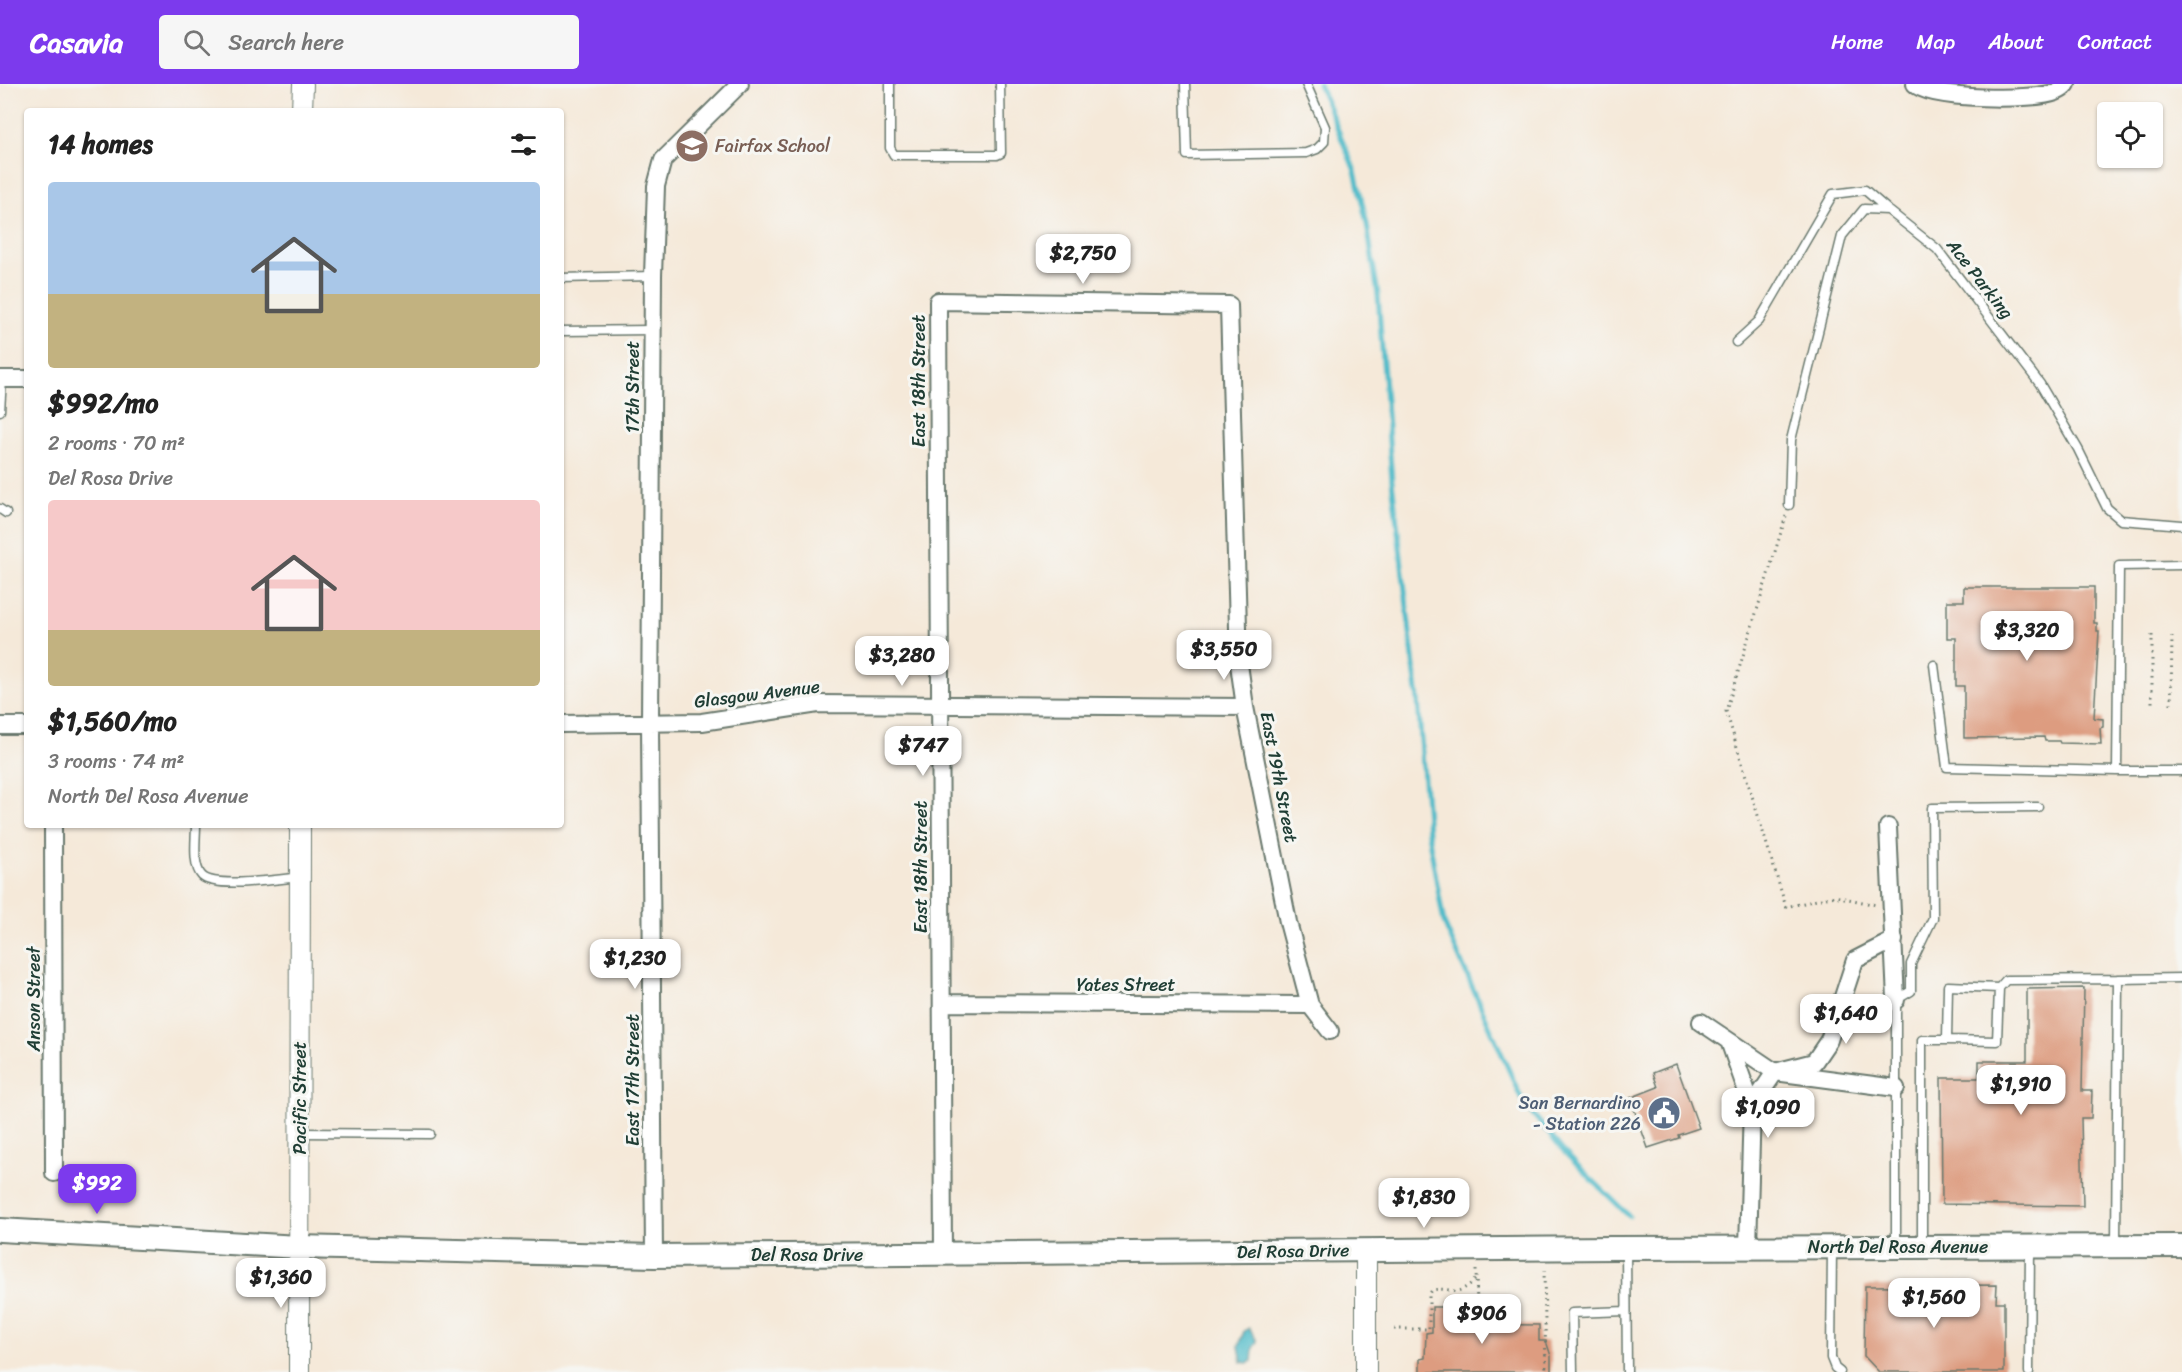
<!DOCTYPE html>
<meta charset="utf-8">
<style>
body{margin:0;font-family:Sriracha,sans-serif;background:#f6f6f6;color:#222;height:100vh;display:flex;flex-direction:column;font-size:22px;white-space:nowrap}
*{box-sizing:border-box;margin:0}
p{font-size:20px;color:#767676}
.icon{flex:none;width:33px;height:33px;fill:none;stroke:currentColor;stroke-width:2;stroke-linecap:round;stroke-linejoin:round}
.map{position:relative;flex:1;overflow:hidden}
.sheet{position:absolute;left:24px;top:24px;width:540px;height:720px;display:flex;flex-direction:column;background:#fff;border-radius:6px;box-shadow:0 2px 4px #0004}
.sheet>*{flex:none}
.controls{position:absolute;left:2097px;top:18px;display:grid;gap:12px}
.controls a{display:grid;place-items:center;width:66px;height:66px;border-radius:6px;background:#fff;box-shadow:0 2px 4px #0004;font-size:30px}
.price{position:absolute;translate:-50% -51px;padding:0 14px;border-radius:12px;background:#fff;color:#222;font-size:20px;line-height:39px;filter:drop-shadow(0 2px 3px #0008)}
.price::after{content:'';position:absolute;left:50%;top:36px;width:18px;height:14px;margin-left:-9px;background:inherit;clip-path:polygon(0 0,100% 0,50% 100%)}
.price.on{background:#7c3aed;color:#fff}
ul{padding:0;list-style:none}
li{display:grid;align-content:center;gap:12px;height:318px;padding:0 24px}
li span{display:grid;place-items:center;height:186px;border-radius:6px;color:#555}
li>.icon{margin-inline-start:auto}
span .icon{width:108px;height:108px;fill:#fffc;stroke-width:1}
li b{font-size:26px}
h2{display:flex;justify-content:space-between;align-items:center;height:72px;padding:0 24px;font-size:26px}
header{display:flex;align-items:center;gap:36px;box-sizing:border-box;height:84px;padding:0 30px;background:#7c3aed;color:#fff}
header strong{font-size:28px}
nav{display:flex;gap:33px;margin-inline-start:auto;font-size:21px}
.search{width:420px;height:54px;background:#f6f6f6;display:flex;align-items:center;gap:15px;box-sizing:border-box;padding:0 21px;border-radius:6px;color:#767676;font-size:22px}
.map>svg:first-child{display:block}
.water{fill:#4fbbc9;stroke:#377c7e;stroke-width:1.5}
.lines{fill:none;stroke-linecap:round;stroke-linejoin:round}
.stream{stroke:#4fbbc9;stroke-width:5}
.building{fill:#dd9c80}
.service-casing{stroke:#6a796e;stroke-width:11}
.minor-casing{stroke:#6a796e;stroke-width:20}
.tertiary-casing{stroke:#6a796e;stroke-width:22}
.secondary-casing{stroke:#6a796e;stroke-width:26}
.path{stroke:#6a796e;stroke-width:3;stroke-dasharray:1.5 4.5;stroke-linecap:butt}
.service{stroke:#fff;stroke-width:8}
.minor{stroke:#fff;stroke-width:16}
.tertiary{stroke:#fff;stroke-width:20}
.secondary{stroke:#fff;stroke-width:22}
.labels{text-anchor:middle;stroke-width:6;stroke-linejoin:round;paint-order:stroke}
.education-label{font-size:18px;fill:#785e54;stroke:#f6f6f2;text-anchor:start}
.street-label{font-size:18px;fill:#1f3d34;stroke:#f6f6f2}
.service-label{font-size:18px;fill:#4e5e75;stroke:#f6f6f2;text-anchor:end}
</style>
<header>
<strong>Casavia</strong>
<div class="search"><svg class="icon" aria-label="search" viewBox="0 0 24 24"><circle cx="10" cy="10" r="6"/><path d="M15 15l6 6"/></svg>Search here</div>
<nav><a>Home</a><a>Map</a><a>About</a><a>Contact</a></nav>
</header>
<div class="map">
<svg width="2182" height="1288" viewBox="0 0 2182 1288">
<rect width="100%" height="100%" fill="#f6f6f2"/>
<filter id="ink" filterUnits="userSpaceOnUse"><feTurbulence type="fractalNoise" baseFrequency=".0167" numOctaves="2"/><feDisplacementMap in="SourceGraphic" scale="12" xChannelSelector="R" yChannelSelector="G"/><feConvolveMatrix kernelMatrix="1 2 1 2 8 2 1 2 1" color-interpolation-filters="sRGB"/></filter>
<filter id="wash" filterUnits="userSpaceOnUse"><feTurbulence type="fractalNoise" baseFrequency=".008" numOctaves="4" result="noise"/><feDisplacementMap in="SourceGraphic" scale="24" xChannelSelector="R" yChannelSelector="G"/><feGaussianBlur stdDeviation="1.35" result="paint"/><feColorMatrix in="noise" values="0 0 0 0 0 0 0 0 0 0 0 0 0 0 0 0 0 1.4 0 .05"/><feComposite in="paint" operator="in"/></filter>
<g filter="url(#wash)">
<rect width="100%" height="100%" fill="#f5e9d9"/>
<path class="water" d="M1249 1244 1257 1257 1253 1264 1252 1277 1247 1279 1242 1278 1239 1262 1244 1247Z"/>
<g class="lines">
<path class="stream" d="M1319 0 1355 87 1367 140 1378 211 1392 397 1418 616 1428 749 1444 839 1523 1018 1563 1067 1629 1132"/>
</g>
<g id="blocks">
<path class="building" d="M1964 503H2094V539H2097V547H2099L2094 634 2103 635V643L2100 644 2101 660 2060 659 2059 657H2045L2044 653 1964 654V602H1956V554H1947V517H1964Z
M2084 904 2082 1007H2092L2091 1034H2081L2083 1122 1942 1120 1941 994H1979V977H2027V905Z
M1676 980 1699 1044 1678 1051 1679 1054 1648 1064 1630 1014 1658 1003 1653 989Z
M1997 1201 1996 1218H2004V1288H1879L1864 1272 1865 1202Z
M1432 1223H1480L1479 1240 1539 1241V1257H1546L1551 1272V1288H1420V1275L1425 1274 1426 1249 1432 1248Z"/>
</g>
</g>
<g filter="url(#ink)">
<use href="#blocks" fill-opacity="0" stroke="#6a796e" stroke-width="1.5"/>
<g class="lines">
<g class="service-casing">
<path id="service" d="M890 0V64L894 71H997L1001 69 1000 0
M1185 0 1187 71 1306 69 1317 65 1324 58 1325 43 1306 0
M561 194 653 192
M561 247 652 246
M1736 258 1759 237 1833 110 1865 106 1888 126
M0 327 2 295
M1789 421 1791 356 1842 152 1864 125 1888 126 1937 165 2040 300 2078 365 2107 424 2121 436 2182 441
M0 425 6 429
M2182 481 2119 482 2117 687H2182
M1934 581 1947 683 2117 687
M196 741C196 755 192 782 202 792 215 805 282 795 300 793
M1999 904 2006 896 2118 895
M300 1049 430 1050
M2116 1160 2118 895 2182 894
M1896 1163V916L1911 907V880L1933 834 1932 724 2038 723
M1922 1163V956H1947L1948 902 1999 904 1997 957 1947 956
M1626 1164 1627 1288
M1832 1164 1831 1274 1835 1284 1840 1288
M1573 1288 1572 1229 1626 1227
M2029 1288 2030 1163"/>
</g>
<g class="minor-casing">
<path id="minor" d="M1915 0C1929 16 2035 17 2056 8 2061 6 2064 4 2067 0
M0 295H27
M561 640 702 638 818 620 1245 623
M0 642H27
M53 741 54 1089
M1888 743 1896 916
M942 919 1310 921
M1701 938 1775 988 1896 1004
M1729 957 1752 1022 1748 1163
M1752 1022 1775 988 1814 978 1829 956 1855 876 1894 856
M943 1170 938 217 1229 221 1239 580 1245 623 1288 838 1310 921 1330 947
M654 1172 650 639 653 192 656 102 663 76 740 0"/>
</g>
<g class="tertiary-casing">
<path id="tertiary" d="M302 27 303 0
M1366 1166V1288
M299 1288 300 741"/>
</g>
<g class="secondary-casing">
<path id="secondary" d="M0 1146 299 1163 654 1172 1614 1164 2182 1162"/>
</g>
<path class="path" d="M1786 432 1726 627 1786 823 1835 812 1876 821
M2152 551V620
M2171 620 2172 551
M1476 1186 1477 1223
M1544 1186 1546 1288
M1394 1245H1429V1211L1432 1206C1455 1202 1454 1216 1476 1195"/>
<use href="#service" class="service"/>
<use href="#minor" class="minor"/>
<use href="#tertiary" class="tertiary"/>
<use href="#secondary" class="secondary"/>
</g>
</g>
<defs>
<g id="school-disc" transform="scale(1.725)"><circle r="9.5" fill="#8d6e63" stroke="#f6f6f2"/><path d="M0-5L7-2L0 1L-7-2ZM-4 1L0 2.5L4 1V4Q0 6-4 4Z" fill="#fff"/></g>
<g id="civic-disc" transform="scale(1.725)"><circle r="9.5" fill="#5c6f8a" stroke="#f6f6f2"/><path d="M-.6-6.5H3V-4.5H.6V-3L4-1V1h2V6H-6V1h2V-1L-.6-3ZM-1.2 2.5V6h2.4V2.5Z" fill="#fff"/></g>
</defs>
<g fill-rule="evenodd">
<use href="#school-disc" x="692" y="62"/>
<use href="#civic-disc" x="1664" y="1029"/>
</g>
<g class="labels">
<g class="education-label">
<text x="715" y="68">Fairfax School</text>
</g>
<g class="street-label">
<text transform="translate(1980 195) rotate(52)" y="6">Ace Parking</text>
<text transform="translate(919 297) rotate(-90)" y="6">East 18th Street</text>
<text transform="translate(633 303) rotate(-90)" y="6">17th Street</text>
<text transform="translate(757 610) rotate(-7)" y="6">Glasgow Avenue</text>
<text transform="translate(1279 693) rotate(79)" y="6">East 19th Street</text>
<text transform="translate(921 783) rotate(-90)" y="6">East 18th Street</text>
<text x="1126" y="907">Yates Street</text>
<text transform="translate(34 915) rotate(-90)" y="6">Anson Street</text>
<text transform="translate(633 996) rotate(-90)" y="6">East 17th Street</text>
<text transform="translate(300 1014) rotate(-90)" y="6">Pacific Street</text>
<text x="1898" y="1169">North Del Rosa Avenue</text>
<text transform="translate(1293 1167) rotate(-1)" y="6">Del Rosa Drive</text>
<text x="807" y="1177">Del Rosa Drive</text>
</g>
<g class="service-label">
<text x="1641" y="1025">San Bernardino<tspan x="1641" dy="21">- Station 226</tspan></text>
</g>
</g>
</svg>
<div class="controls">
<a><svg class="icon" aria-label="locate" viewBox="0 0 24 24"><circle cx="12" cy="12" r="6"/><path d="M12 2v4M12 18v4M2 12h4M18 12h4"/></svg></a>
</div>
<b class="price" style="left:1083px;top:201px">$2,750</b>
<b class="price" style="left:2027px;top:578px">$3,320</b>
<b class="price" style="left:1224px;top:597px">$3,550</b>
<b class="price" style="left:902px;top:603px">$3,280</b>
<b class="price" style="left:923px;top:693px">$747</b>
<b class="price" style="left:635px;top:906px">$1,230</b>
<b class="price" style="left:1846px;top:961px">$1,640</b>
<b class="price" style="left:2021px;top:1032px">$1,910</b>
<b class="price" style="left:1768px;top:1055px">$1,090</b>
<b class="price on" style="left:97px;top:1131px">$992</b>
<b class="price" style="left:1424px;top:1145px">$1,830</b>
<b class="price" style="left:281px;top:1225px">$1,360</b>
<b class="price" style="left:1934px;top:1245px">$1,560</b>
<b class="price" style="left:1482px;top:1261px">$906</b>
<section class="sheet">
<h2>14 homes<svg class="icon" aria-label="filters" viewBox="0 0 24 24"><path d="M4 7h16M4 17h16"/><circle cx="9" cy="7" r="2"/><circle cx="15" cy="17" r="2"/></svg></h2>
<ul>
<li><span style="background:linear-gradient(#a9c7e8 60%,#c2b280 0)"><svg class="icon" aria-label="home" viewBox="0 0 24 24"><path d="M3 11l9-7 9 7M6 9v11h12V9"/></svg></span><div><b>$992/mo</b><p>2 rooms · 70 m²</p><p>Del Rosa Drive</p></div></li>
<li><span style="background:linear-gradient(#f6c9c9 70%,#c2b280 0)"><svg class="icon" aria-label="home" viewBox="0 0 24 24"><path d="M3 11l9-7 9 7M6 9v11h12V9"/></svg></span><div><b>$1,560/mo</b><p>3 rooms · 74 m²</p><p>North Del Rosa Avenue</p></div></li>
</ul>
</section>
</div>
